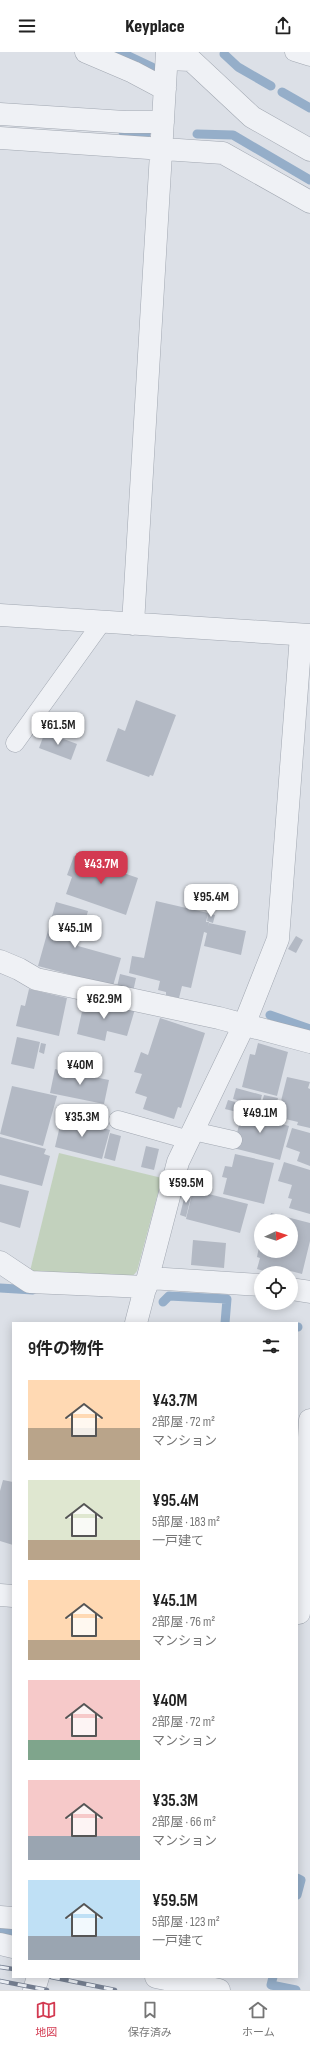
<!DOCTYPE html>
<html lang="ja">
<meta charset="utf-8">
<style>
body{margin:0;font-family:"Sofia Sans Condensed","Noto Sans JP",sans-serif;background:#f6f6f6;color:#222;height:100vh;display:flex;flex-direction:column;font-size:15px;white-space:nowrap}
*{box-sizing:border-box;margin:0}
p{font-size:13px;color:#767676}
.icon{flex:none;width:22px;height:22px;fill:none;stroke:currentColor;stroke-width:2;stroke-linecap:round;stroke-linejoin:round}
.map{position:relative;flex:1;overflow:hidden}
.drawer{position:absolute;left:12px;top:1270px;width:286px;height:656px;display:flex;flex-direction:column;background:#fff;border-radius:0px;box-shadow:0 2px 10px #0003}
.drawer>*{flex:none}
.needle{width:26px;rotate:87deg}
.fabs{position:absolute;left:254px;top:1162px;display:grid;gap:8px}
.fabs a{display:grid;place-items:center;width:44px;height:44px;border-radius:50%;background:#fff;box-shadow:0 2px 10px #0003;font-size:20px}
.price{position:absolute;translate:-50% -34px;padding:0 9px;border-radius:8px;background:#fff;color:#222;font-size:13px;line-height:26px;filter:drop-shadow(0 1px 2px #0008)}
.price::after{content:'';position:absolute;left:50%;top:24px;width:12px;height:9px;margin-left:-6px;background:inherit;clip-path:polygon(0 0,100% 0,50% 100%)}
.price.on{background:#d33a51;color:#fff}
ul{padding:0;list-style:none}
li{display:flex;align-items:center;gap:12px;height:100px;padding:0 16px}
li span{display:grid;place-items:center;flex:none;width:112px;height:80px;border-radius:0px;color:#555}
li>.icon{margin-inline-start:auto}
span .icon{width:48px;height:48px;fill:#fffc;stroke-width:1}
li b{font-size:17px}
h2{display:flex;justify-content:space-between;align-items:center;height:48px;padding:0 16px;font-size:17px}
header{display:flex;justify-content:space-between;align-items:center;height:52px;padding:0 16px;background:#fff;font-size:18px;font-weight:800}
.menu{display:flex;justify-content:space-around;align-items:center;height:56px;border-top:1px solid #e0e0e0;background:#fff;font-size:11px;color:#767676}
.menu a{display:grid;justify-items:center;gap:2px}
.menu .on{color:#d33a51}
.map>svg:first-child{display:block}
.green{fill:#c2d1bd}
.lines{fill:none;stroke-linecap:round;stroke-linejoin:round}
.stream{stroke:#95aec9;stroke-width:9}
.building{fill:#b3b9c4}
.lane-casing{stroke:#a1a7b1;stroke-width:19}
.street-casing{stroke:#a1a7b1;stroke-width:23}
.lane{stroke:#eff1f5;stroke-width:18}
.street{stroke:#eff1f5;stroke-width:22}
.rail-casing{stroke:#757f91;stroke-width:4.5}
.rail{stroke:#ebeff5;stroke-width:3;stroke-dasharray:9;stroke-linecap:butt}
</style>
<header><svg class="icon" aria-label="menu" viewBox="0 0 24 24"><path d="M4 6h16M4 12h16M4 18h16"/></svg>Keyplace<svg class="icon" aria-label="share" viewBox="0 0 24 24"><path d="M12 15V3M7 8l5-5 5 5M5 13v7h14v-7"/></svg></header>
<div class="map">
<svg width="310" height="1938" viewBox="0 0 310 1938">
<rect width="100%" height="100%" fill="#dce0e7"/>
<path class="green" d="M59 1101 162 1126 137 1219 131 1226 30 1219Z"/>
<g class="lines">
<path class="stream" d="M120 0 152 15
M224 2 238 15 271 34
M282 40 310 56
M123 80 146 82
M197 82 233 83 310 128
M270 963 310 977
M0 1236 33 1238
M163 1250 169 1244 227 1247 225 1271
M297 1275H298
M297 1826 301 1828 297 1843
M0 1878 13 1880
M273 1925 271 1933 296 1938"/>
</g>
<path class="building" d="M136 648 176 663 153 724 150 723 149 725 106 709 118 676 125 679Z
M45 680 77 692 71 708 39 696Z
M74 804 138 826 126 863 66 842 72 825 67 823Z
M156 849 208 861 206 870H209L208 875 209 871 246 879 241 903 204 894 207 881 204 880 191 936 182 934 179 946 166 943V940L158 938 160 929 129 921 132 904 144 906Z
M56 850 88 859 78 894 121 906 113 934 38 914Z
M208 861 215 863 213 871 207 869Z
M296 884 303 888 296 901 288 897Z
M120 922 136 926 133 940 117 935Z
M29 937 67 946 59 984 16 974 21 953 25 954Z
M85 946 135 957 127 984 107 979 105 989 77 982Z
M160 966 205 981 181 1056 178 1055 174 1067 143 1057 147 1045 135 1041 142 1022 134 1020 141 1000 148 1003Z
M17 985 40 990 34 1017 11 1012Z
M41 991 46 992 44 1002 39 1000Z
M258 991 288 1000 277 1044 242 1035 250 1002 255 1003Z
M55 1017 109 1028 104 1052 50 1041Z
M287 1025 310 1030 308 1036 310 1037V1076L297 1073 298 1070 277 1065Z
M12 1034 57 1044 43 1094 0 1082Z
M236 1036 262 1043 259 1054 233 1047Z
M264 1043 278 1046 275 1058 261 1054Z
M228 1048 239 1051 237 1060 225 1057Z
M244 1054 271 1061 269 1069 289 1074 280 1108 233 1096Z
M62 1065 110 1078 102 1107 55 1095Z
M292 1076 310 1081V1114L297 1109 300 1100 286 1095Z
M110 1081 121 1084 115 1109 104 1106Z
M0 1085 46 1097 44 1102 50 1104 42 1134 0 1123Z
M146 1094 159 1097 154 1118 141 1115Z
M235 1102 274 1111 264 1152 223 1142 227 1126 222 1125 225 1114 232 1115Z
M284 1110 310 1118V1162L289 1156 292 1147 288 1146 292 1133 278 1129Z
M0 1132 29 1139 20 1176 0 1170Z
M186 1138 192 1140 186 1165 180 1163Z
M193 1138 248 1152 240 1181 186 1167Z
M271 1161 310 1171V1189L302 1222 283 1217 282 1221H271L257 1217 260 1206 257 1205 260 1190 261 1199H291V1169H269Z
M193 1188 226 1191 224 1216 191 1213Z
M3 1428 13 1430V1493L0 1489V1439Z"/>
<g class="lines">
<g class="lane-casing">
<path id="lane" d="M294 0 310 5
M15 691 102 570
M118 1068 189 1088
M193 1079 233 1088"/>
</g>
<g class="street-casing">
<path id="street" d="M86 0 133 20 165 37
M167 7 191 8 252 65 310 98
M0 62 125 70H163
M0 86 223 101 310 150
M0 563 310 583
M133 572 167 0
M0 909 19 917 36 927 219 966 310 990
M0 1210 30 1230 146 1235
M149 1226 261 1233
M291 1237 310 1240
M136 1271 178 1110 244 973 278 887 301 583
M0 1543 13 1544
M299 1561 310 1368
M0 1865 13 1866
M0 1892 13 1895
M156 1925 219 1938
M34 1938 38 1925"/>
</g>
<use href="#lane" class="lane"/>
<use href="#street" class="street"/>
<g class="rail-casing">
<path id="rail" d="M0 1915 13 1917
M51 1925 115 1938
M0 1929 47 1938"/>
</g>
<use href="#rail" class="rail"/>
</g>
</svg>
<div class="fabs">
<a><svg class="needle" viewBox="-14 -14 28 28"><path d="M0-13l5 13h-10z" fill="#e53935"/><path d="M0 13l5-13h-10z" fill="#767676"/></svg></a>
<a><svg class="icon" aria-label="locate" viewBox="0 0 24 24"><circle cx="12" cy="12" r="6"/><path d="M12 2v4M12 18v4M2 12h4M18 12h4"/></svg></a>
</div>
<b class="price" style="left:58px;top:694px">¥61.5M</b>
<b class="price on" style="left:101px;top:833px">¥43.7M</b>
<b class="price" style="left:211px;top:866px">¥95.4M</b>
<b class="price" style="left:75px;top:897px">¥45.1M</b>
<b class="price" style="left:104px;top:968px">¥62.9M</b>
<b class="price" style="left:80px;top:1034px">¥40M</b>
<b class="price" style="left:260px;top:1082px">¥49.1M</b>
<b class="price" style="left:82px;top:1086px">¥35.3M</b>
<b class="price" style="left:186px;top:1152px">¥59.5M</b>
<section class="drawer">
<h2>9件の物件<svg class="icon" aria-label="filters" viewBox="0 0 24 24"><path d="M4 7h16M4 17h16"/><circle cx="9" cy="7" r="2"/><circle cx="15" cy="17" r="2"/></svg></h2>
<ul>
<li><span style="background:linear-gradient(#ffd9b3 60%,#b9a48a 0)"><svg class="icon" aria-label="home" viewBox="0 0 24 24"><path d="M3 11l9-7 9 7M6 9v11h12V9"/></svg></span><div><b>¥43.7M</b><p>2部屋 · 72 m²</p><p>マンション</p></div></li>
<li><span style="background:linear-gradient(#dfe7d0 75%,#b9a48a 0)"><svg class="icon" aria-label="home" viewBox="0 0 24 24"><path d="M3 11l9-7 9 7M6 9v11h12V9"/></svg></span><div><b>¥95.4M</b><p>5部屋 · 183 m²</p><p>一戸建て</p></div></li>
<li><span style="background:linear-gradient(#ffd9b3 75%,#b9a48a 0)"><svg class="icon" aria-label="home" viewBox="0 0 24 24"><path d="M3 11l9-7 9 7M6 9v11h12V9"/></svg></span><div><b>¥45.1M</b><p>2部屋 · 76 m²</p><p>マンション</p></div></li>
<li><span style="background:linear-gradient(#f6c9c9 75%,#7fa58c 0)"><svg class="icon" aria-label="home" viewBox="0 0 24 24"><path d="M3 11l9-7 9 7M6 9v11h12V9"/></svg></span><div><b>¥40M</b><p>2部屋 · 72 m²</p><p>マンション</p></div></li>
<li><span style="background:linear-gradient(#f6c9c9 70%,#9aa5b1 0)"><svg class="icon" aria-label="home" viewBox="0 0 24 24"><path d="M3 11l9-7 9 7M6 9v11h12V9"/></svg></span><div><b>¥35.3M</b><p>2部屋 · 66 m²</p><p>マンション</p></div></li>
<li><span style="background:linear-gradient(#bfe0f5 70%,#9aa5b1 0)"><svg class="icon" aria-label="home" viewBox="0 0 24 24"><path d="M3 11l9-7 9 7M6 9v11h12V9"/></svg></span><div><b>¥59.5M</b><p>5部屋 · 123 m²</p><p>一戸建て</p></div></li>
</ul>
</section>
</div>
<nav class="menu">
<a class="on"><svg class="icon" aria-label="map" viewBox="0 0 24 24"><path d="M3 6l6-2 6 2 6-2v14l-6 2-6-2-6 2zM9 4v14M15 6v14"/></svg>地図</a>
<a><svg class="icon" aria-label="saved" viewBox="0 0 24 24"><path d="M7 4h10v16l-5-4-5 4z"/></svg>保存済み</a>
<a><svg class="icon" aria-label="home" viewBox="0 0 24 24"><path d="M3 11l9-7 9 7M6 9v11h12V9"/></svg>ホーム</a>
</nav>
